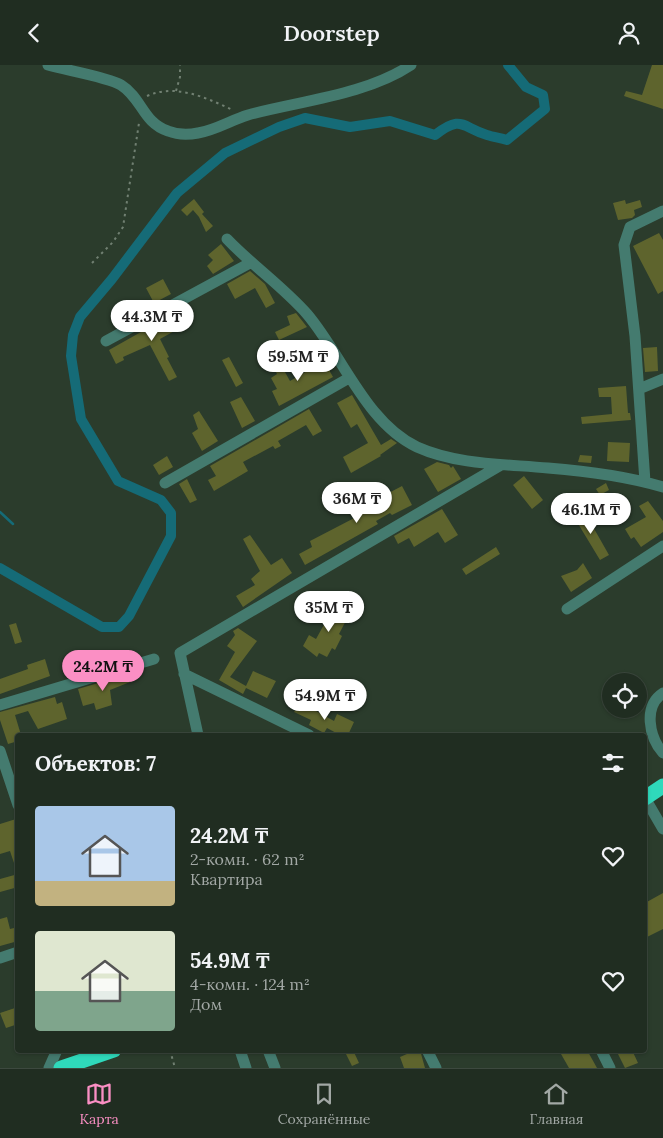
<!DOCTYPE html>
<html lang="ru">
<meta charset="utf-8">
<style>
body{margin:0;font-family:Lora,serif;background:#28352a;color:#f1f3f6;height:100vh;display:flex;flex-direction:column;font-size:19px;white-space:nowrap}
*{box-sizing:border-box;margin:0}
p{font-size:16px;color:#a2a8a5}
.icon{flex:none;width:28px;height:28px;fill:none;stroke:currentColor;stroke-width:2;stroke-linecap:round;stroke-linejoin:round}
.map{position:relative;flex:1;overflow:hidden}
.drawer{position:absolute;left:15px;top:668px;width:632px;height:320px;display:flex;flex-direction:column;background:#202d21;border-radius:5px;box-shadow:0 1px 4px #0004,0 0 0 1px #3d493f}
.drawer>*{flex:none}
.tools{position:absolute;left:602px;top:608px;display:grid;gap:10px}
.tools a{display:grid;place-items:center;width:45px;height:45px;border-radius:50%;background:#202d21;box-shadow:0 1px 4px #0004,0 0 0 1px #3d493f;font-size:25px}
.price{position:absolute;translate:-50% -42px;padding:0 11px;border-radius:18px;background:#fff;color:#222;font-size:16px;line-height:32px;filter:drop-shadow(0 1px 2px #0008)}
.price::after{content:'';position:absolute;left:50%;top:30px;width:15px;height:11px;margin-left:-8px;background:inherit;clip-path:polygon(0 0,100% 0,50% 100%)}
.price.on{background:#fb8fc4;color:#111}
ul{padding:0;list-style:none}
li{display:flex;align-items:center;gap:15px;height:125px;padding:0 20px}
li span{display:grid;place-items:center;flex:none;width:140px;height:100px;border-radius:5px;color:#555}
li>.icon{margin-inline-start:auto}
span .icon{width:60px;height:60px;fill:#fffc;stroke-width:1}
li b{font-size:21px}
h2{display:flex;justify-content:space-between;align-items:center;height:60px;padding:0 20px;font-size:21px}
header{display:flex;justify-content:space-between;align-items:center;height:65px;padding:0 20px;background:#202d21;font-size:22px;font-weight:600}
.tab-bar{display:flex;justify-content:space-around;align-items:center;height:70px;border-top:1px solid #3d493f;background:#202d21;font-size:14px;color:#a2a8a5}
.tab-bar a{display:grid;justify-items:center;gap:2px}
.tab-bar .on{color:#fb8fc4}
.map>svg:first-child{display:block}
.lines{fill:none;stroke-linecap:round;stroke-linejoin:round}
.stream{stroke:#156b77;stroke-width:2.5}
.canal{stroke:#156b77;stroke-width:10}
.building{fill:#5e642d}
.path{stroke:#718072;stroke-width:2;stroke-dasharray:2.5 4;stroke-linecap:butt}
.minor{stroke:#447b6f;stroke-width:11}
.highway{stroke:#2fd9bb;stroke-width:15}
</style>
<header><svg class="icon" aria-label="back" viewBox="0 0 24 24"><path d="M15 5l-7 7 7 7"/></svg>Doorstep<svg class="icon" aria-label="person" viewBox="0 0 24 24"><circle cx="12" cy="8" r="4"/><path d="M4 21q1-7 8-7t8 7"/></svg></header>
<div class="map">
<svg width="663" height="1003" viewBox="0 0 663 1003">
<rect width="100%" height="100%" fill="#2b3c2c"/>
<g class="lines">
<path class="stream" d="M0 447 13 459"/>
<path class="canal" d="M0 503 102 562H119L129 551 171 471V448L161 435 118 416 81 354 71 291 73 270 80 252 112 214 177 128 225 88 279 62 305 53 350 62 390 56 435 70C462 49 461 62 487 70 493 72 500 73 507 75L545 44 543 30 526 22 508 0"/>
</g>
<path class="building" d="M652 0H663V44L624 31 626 26 642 30Z
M194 134 204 147 202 149 213 161 206 167 199 152 193 145 187 151 181 145Z
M625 135 626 139 640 135 642 142 634 145 635 150 632 153 618 155 613 138Z
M659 168 663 175V226L658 229 633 181Z
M221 179 234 196 213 209 207 201 213 195 208 190Z
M250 206 265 219 275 238 266 243 255 223 235 234 227 219Z
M163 214 171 229 154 238 146 223Z
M180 245 187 259 160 274 169 292 167 293 177 312 169 316 150 280 123 292 124 295 116 299 109 285Z
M296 248 307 262 279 275 275 267 290 260 287 251Z
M657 282 658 306 645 307 643 283Z
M229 292 243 318 236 322 222 295Z
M324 296 333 312 279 341 272 326 277 324 271 313 277 309 274 303 281 300 290 316Z
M626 321 628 348H630L631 355 582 359 581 352 612 349 611 332H599L598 323Z
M352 330 381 380 391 374 397 378 380 390 381 391 351 408 343 392 368 378 357 359 351 363 337 338Z
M241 332 255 356 242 363 230 337Z
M309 344 322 366 313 371 306 360 278 376 281 381 275 384 273 381 243 397 248 406 214 426 208 415 216 411 210 401Z
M199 346 218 376 202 386 192 368 198 364 193 350Z
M608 377 630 378 629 397 607 396Z
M580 390 592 391 591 398 578 397Z
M167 391 173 402 159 410 153 400Z
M437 397 449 400 451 403 453 401 461 414 438 427 424 404Z
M524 411 543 435 532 444 513 420Z
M187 414 197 435 190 438 179 419Z
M606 418 609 425 600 430 596 424Z
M402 421 412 440 392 450 390 448 376 456 378 459 305 500 299 489 312 482 310 476 362 449 353 433 360 429 369 444 385 436 383 431Z
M648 436 663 456V467L641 482 634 472 631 474 625 464 646 452 639 441Z
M442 444 458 470 445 478 438 467 414 482 409 473 398 479 394 471Z
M584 446 609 490 600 495 574 452Z
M250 470 271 500 282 493 292 508 243 542 236 531 255 520 251 514 260 506 243 474Z
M496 482 500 489 466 510 462 504Z
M583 498 592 513 571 527 561 511 577 505Z
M336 538 351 546 339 569 342 571 335 585 332 583 327 592 319 588 317 592 303 581 309 570 316 574Z
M16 558 22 577 15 579 9 560Z
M238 563 257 576 230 612 246 621 253 606 276 616 267 633 246 623 243 629 219 615 235 587 227 581 235 570 233 566Z
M45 594 50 611 0 629V614L28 604 27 600Z
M132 608 135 615 110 625 112 640 96 645 94 638 83 641 78 624Z
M55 632 57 639 62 637 67 654 38 664 28 646 15 650 21 670H18V676L8 679 0 655V647Z
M300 637 334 656 337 649 354 657 348 670H340L327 663 324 668 309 660 311 655 294 647Z
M16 754 18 803 16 804 10 786 0 789V759Z
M18 809V822L0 827V814Z
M663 828V864L645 873V838Z
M7 852 10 864 18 862V876L0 881V854Z
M18 942V959L6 963 0 948Z
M344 985H353L359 998 352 1001Z
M416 985H420L425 1003H404L400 992Z
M568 985H587L597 1003H569L561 989Z
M616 985H632L638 998 625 1003Z"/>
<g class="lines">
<path class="path" d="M176 26 180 12V0
M147 31C176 18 206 33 233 45
M92 198 113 177 123 162 139 58
M170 985 175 1003"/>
<path class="minor" d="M48 0C65 5 108 12 121 20 142 33 143 58 168 66 178 70 188 70 198 68 216 65 231 55 248 50 300 36 366 30 411 0
M227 174C253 201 283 222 307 249 342 290 366 358 417 382 457 400 505 399 548 403 586 406 626 411 663 422
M106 276 250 198
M639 324 663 314
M645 417 635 271 624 180 630 162 663 146
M165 418 349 313
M567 544 663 481
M184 609 309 670
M663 628C643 641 649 672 663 688
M0 640 154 594
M198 670 180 588 501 400
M0 686 18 740
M645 733 663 764
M0 893 18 887
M240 985 246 1003
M268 985 275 1003
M427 985 436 1003
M601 985 610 1003
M49 1003 57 985"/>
<path class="highway" d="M645 733 663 721
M61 1003 114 985"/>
</g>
</svg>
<div class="tools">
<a><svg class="icon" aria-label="locate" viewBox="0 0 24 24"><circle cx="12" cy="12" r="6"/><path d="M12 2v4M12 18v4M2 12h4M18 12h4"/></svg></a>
</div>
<b class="price" style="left:152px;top:277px">44.3M ₸</b>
<b class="price" style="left:298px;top:317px">59.5M ₸</b>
<b class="price" style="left:357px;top:459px">36M ₸</b>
<b class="price" style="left:591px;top:470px">46.1M ₸</b>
<b class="price" style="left:329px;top:568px">35M ₸</b>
<b class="price on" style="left:103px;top:627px">24.2M ₸</b>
<b class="price" style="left:325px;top:656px">54.9M ₸</b>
<section class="drawer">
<h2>Объектов: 7<svg class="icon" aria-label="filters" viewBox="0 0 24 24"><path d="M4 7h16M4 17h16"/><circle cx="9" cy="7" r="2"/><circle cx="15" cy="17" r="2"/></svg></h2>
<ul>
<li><span style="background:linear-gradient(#a9c7e8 75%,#c2b280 0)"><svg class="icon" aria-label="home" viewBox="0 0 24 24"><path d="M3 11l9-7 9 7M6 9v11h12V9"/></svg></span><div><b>24.2M ₸</b><p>2-комн. · 62 m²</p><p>Квартира</p></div><svg class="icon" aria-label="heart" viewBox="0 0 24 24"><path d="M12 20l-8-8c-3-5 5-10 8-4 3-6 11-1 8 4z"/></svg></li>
<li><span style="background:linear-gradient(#dfe7d0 60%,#7fa58c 0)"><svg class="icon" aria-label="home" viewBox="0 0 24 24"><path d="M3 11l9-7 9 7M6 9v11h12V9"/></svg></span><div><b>54.9M ₸</b><p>4-комн. · 124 m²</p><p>Дом</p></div><svg class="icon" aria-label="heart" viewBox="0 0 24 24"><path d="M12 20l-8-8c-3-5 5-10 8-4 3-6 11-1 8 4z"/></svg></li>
</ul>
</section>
</div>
<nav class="tab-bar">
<a class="on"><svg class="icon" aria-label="map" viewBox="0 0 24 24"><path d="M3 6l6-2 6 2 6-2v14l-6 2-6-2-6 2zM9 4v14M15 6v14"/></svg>Карта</a>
<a><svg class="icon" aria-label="saved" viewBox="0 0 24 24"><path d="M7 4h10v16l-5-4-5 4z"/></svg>Сохранённые</a>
<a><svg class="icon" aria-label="home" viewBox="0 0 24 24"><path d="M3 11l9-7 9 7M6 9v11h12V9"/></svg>Главная</a>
</nav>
